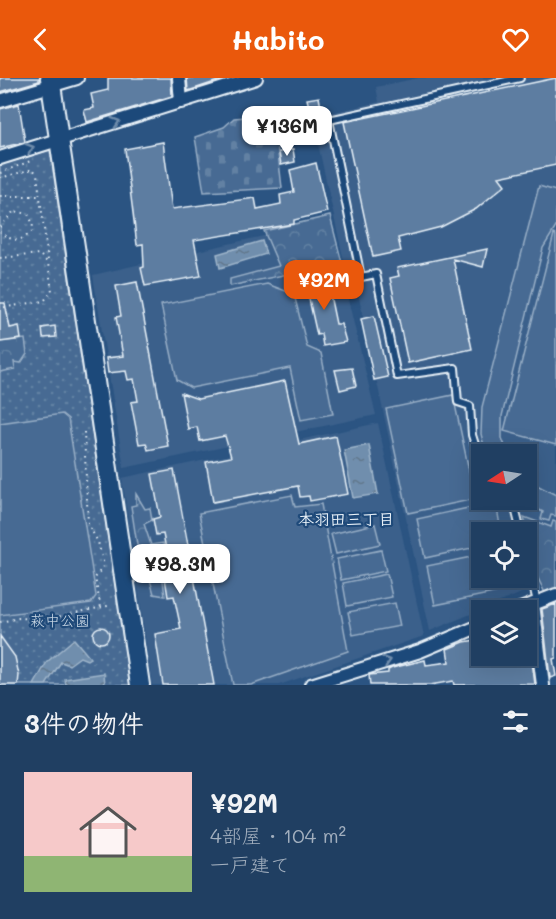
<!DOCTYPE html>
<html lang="ja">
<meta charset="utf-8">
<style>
body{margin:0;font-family:Mali,"Klee One",sans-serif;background:#284668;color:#f1f3f6;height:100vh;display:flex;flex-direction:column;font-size:22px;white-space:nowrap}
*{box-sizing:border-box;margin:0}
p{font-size:20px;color:#a2afbe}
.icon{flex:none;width:33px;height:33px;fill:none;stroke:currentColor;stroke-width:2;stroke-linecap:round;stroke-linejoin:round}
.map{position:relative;height:607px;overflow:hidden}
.details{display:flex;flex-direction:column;background:#203f62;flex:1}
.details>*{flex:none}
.needle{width:39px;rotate:258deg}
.tools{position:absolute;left:471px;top:366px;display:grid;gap:12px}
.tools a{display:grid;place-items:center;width:66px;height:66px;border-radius:0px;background:#203f62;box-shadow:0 6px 24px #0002,0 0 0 2px #3d5877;font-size:30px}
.price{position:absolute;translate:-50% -51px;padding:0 14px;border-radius:12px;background:#fff;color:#222;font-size:20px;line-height:39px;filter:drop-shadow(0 2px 3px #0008)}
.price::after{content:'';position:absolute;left:50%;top:36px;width:18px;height:14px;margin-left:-9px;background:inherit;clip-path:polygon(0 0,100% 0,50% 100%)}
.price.on{background:#ea580c;color:#fff}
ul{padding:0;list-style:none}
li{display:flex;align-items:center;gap:18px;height:150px;padding:0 24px}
li span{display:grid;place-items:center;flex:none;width:168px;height:120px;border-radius:0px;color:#555}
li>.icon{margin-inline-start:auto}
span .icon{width:72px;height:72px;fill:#fffc;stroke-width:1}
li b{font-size:26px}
h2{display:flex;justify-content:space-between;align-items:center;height:72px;padding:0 24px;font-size:26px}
header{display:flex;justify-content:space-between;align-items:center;height:78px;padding:0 24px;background:#ea580c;color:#fff;font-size:27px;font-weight:800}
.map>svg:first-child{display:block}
.built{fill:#3a608b;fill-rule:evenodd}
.green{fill:url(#green-dots);stroke:#98aec6;stroke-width:1.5}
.forest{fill:url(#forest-crowns);stroke:#98aec6;stroke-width:1.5}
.cemetery{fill:url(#cemetery-stones);stroke:#98aec6;stroke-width:1.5}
.pitch{fill:#476b93;stroke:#98aec6;stroke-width:1.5}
.water{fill:url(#water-ripples);stroke:#a0b6cb;stroke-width:1.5}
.building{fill:#5d7da1;stroke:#e8f1f8;stroke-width:1.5}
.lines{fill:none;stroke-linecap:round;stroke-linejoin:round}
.lane-casing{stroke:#e8f1f8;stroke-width:10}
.street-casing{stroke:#e8f1f8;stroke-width:16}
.secondary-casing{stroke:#e8f1f8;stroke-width:22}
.path{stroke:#e8f1f8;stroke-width:2;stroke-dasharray:1.5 4.5;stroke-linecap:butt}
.lane{stroke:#1f4a7a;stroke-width:6}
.street{stroke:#1f4a7a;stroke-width:12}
.secondary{stroke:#1f4a7a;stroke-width:18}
.oneway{stroke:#6f8dac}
.labels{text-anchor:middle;stroke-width:4.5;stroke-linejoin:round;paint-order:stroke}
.park-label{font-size:15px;fill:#d0dde9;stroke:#1f4a7a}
.neighbourhood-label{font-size:16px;font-weight:bold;fill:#e8f1f8;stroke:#1f4a7a}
</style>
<header><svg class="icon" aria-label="back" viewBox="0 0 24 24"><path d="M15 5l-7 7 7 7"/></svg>Habito<svg class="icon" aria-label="heart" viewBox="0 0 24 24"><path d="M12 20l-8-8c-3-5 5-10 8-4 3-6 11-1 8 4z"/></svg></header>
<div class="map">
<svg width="556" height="607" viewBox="0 0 556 607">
<defs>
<pattern id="green-dots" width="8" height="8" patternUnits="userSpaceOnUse" patternTransform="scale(1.5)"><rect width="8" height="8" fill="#476b93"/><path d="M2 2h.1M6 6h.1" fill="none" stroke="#6281a3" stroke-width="1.8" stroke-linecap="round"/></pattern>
<pattern id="forest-crowns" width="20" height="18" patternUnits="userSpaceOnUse" patternTransform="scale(1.5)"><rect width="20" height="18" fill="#476b93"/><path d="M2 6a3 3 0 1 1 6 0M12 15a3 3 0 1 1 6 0" fill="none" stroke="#6281a3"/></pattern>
<pattern id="cemetery-stones" width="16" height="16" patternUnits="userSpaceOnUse" patternTransform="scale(1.5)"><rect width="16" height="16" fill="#476b93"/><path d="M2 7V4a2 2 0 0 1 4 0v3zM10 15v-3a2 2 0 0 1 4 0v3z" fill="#6281a3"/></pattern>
<pattern id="water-ripples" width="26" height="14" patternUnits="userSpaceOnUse" patternTransform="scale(1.5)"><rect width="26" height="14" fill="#708ead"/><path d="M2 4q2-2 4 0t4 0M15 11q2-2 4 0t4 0" fill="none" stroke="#61768a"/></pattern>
</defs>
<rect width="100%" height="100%" fill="#2b5482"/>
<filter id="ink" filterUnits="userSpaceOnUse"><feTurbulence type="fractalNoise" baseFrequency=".0167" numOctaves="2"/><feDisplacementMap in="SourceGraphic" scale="12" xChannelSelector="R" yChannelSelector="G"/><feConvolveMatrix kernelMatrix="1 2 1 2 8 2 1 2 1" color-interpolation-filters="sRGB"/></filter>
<g filter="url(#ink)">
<path class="built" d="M418 0H556V505L550 503 430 553 352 187 345 188 312 39 379 24 376 9ZM482 376H526V422H482ZM482 454H526V500H482Z
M329 143 376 337 124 390 93 197Z
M378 345 424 558 279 607H152L122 400Z"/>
<path class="green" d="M50 72 130 607H0V87Z"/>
<path class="forest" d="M330 138 342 185 230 208V201L279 188 264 153Z
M25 261 27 276 21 285 14 284 15 291 0 294V264Z
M136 416 145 431 150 430 152 442 144 446 151 467 163 465 167 485 161 487 165 518 154 516 149 498 142 499 131 428 136 427Z
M524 439 551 449 553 443 556 444V510L545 515 536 496Z"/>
<path class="cemetery" d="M246 39 247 46 275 49 282 110 204 114 195 59 224 49 234 40Z"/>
<path class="pitch" d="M539 108 556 113V149L543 170 502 338V360L508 376H486L481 356 482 329Z
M554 156 556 157V367L504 353Z
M267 206 294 216 307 269 321 275 333 336 301 342 290 290 191 310 177 302 161 227Z
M453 317 475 421 408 435 386 331Z
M62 336 68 341 96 518 91 525 0 537V345Z
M527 402 556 417V438L551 437 549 443 541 441 543 434 519 422H526Z
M292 417 295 429 321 426 348 573 251 607H233L199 435Z
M496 424 501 454H482L481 468 425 480 417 441Z
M375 446 380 466 336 476 331 456Z
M381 472 386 493 341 502 337 481Z
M481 477 482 500H511L513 511 435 527 427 488Z
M387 496 392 519 347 528 343 505Z
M395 525 400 548 353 557 348 534Z"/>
<path class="water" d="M262 163 266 176 220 190 217 176Z
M369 367 378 416 353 420 344 372Z
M74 561 90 580 87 582 80 579 69 587 61 584 46 607H34L47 584Z
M104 595 105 607H66L65 601Z"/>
<path class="building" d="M0 0H39V3L0 14Z
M108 0H171L172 18 87 44 84 32 94 30 91 16 108 12Z
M187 0H224V1L188 13Z
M556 0V87L499 99 505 107 476 131 441 149 398 160 401 173 373 179 344 44Z
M319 19 322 35 311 37 307 21Z
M19 26 25 64 0 70V31Z
M163 64 172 131 255 120 257 131 281 126 280 117 294 114 290 92 316 85 327 134 294 142V146L194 162 201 198 145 208 141 190 144 189 143 166 137 167 125 71Z
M293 71 295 84 281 87 279 74Z
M487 171 483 189 453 181 472 271 408 285 390 200 399 198 397 190Z
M332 197 335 211 329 212 336 246H341L346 264 323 268 321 256 317 257 305 203Z
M137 204 168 368 148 372 146 365 139 366 131 324 138 323 134 301 128 302 126 293 108 295 106 280 123 278 116 239 121 238 116 208Z
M0 225H5L10 250 19 248 21 261 0 264Z
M374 238 388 299 374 302 361 241Z
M55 248 56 259 43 260 42 250Z
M352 290 356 308 340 312 335 292Z
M285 303 299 366 336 358 348 416 310 423 309 418 300 419 298 408 213 424 206 384 231 379 225 358 200 363 197 349 188 351 181 315 198 321Z
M174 392 214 607H163L155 556 181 551 174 518 168 519 163 487 169 486 163 456 156 457 153 441 160 439 152 396Z
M556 526V580L553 581 556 598 550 600 542 531Z
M526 541 535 606 454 607 453 603 430 607H370L369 597 388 595V592L392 590 425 582 426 587 449 584 447 571 464 564 482 561V578H526Z
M93 557a8 8 0 1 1 16 0a8 8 0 1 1-16 0Z
M0 558 15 579 19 597 18 607H0Z"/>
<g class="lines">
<g class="lane-casing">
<path id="lane" d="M482 389 472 357 470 328 458 324 455 290 397 298 376 196 361 199 329 42 520 0
M505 422 515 430 521 454
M526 478 537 524"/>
</g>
<g class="street-casing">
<path id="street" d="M179 0 181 24
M0 23 77 0
M0 80 256 0
M533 526 543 607
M518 532 556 517
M311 607 420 573 482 547"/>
</g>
<g class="secondary-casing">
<path id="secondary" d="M50 0 140 607"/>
</g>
<path class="path" d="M0 95 33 82
M0 100 33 91 37 96 48 182
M0 118H39
M0 149 14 133 28 136 33 146 32 153C20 165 13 164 0 154
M0 180 39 176 48 185 52 213 44 223 0 230
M84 354 88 446 98 464 104 487 95 500 101 530
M474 415 482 414
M0 544 19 540 47 541 112 527"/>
<use href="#lane" class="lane"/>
<use href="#street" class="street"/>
<use href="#secondary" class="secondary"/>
</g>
<defs><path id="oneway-chevron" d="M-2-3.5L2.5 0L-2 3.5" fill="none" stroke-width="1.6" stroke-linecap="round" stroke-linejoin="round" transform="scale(1.5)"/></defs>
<g class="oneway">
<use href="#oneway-chevron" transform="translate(116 44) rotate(-18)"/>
<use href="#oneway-chevron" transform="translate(30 70) rotate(-18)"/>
<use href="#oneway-chevron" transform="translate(387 583) rotate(-17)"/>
</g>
</g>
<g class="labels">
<g class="park-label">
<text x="60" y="548">萩中公園</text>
</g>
<g class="neighbourhood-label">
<text x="346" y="447">本羽田三丁目</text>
</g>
</g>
</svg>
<div class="tools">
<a><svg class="needle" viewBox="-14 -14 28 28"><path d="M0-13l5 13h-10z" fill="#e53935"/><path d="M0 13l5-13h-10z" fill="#a2afbe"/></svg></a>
<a><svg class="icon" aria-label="locate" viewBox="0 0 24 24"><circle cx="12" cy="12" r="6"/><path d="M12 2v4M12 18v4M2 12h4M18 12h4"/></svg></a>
<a><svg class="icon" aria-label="layers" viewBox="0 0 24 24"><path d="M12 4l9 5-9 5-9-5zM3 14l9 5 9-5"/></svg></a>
</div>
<b class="price" style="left:287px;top:79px">¥136M</b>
<b class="price on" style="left:324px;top:233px">¥92M</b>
<b class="price" style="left:180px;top:517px">¥98.3M</b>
</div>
<section class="details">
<h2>3件の物件<svg class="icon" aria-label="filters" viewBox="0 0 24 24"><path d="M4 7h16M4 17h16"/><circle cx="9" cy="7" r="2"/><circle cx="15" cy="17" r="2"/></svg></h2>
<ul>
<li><span style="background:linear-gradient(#f6c9c9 70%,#8fb573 0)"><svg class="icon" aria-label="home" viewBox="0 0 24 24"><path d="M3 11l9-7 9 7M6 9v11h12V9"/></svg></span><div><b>¥92M</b><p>4部屋 · 104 m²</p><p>一戸建て</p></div></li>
</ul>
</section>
